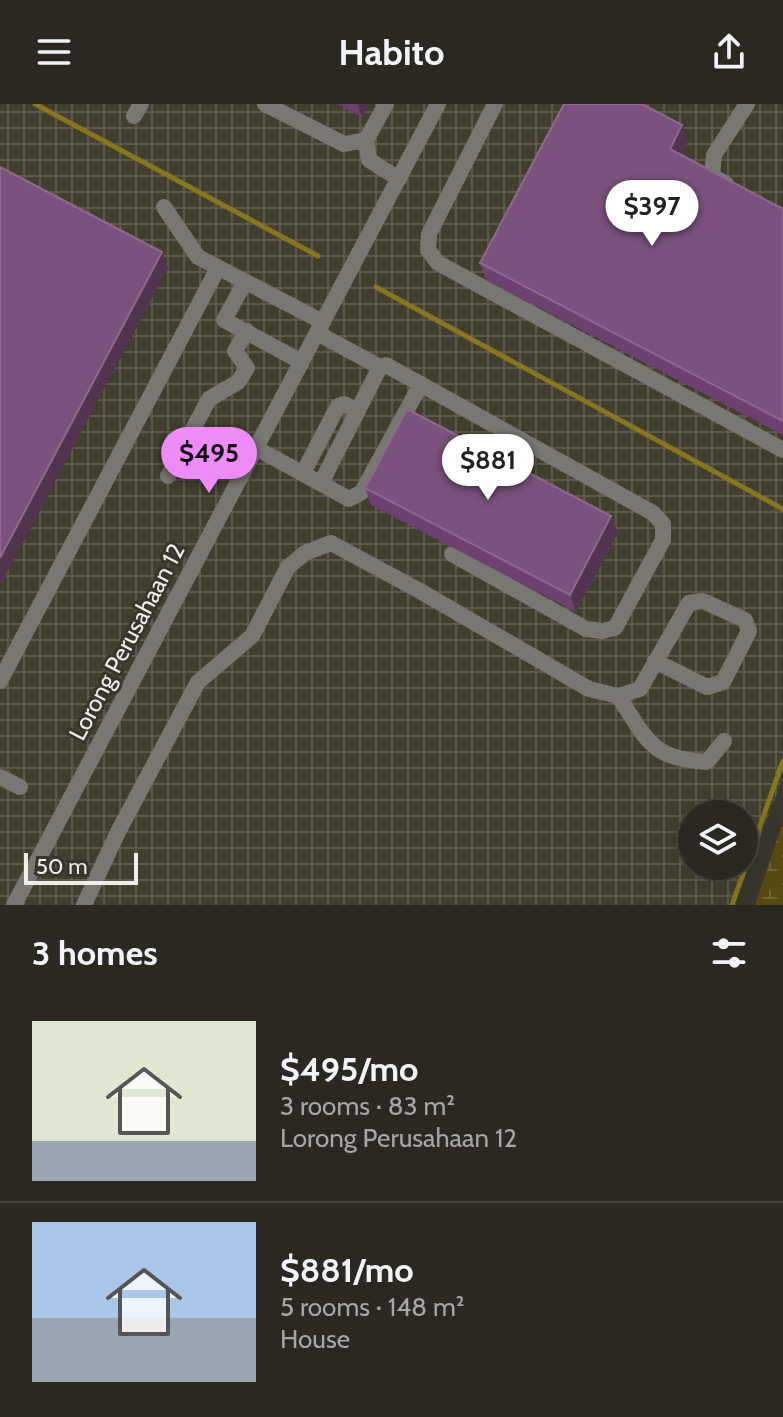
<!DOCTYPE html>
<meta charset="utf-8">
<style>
body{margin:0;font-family:Cabin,sans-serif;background:#36342e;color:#f1f3f6;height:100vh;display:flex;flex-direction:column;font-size:30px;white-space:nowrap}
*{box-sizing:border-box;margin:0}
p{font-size:26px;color:#a5a6a5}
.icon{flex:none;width:44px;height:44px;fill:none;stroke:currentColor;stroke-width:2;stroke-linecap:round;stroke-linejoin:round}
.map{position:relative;height:801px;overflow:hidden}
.sheet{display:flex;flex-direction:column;background:#2a2821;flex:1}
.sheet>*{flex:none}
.tools{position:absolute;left:678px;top:696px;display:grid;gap:16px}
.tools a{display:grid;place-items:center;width:80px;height:80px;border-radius:50%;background:#2a2821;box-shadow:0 8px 32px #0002,0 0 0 2px #46443f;font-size:40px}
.scale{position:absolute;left:24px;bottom:20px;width:114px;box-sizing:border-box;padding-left:8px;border:4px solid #eeede7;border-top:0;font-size:22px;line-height:28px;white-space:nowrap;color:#eeede7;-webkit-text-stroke:6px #38362c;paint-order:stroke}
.price{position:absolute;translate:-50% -68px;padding:0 18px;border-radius:28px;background:#fff;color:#222;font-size:26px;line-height:52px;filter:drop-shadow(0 2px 4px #0008)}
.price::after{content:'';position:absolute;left:50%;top:48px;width:24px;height:18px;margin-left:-12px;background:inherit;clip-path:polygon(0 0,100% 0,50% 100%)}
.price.active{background:#ef8bf7;color:#111}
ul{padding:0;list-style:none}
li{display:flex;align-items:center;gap:24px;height:200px;padding:0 32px}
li+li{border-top:2px solid #46443f}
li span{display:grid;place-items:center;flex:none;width:224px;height:160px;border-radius:0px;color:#555}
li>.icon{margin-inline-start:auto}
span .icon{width:96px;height:96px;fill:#fffc;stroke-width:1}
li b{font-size:34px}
h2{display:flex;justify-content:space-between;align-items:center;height:96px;padding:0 32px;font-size:34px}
header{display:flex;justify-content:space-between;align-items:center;height:104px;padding:0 32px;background:#2a2821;font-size:36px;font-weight:800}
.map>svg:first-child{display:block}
.industrial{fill:url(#industrial-grid);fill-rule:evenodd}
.wetland{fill:url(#wetland-marsh)}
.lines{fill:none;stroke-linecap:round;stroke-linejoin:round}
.stream{stroke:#88751f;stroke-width:5}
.minor{stroke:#787772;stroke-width:16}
.wall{fill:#6e3f71}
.shaded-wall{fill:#523450}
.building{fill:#7b527e;stroke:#8d6a8e;stroke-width:2}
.labels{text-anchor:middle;stroke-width:6;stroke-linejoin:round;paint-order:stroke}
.street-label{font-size:24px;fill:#eeede7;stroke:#38362c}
</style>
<header><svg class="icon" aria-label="menu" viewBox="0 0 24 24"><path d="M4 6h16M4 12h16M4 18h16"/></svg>Habito<svg class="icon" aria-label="share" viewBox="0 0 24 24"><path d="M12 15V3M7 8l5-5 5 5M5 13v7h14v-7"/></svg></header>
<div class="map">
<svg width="783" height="801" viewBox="0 0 783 801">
<defs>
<pattern id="industrial-grid" width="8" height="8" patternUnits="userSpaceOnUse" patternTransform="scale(2)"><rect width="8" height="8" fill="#423f2f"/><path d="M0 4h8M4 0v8" fill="none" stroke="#5e5b4d"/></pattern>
<pattern id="wetland-marsh" width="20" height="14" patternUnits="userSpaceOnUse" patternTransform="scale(2)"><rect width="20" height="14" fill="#574b13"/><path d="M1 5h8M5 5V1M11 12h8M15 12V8" fill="none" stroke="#6f6535"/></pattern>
</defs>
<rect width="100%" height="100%" fill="#38362c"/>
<path class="industrial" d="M0 0H783V674L734 801H0ZM692 710H744V762H692Z"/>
<path class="wetland" d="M783 718V801H755Z"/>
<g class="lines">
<path class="stream" d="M35 0 318 152
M376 183 783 405
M732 801 783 657"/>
<path class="minor" d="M265 0 344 40 366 36
M386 0 366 36 369 56 399 75
M495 0 429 130 428 146 438 159 783 346
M134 12 141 0
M726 80 712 72 714 51 747 0
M164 103 198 153 323 218
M245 178 224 216 302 258
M317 229 380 263
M256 344 349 395 362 388 421 280
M303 369 338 302 344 300 358 307
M168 372 209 295 238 278 247 264 235 247 247 227
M321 379 380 263 386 261 653 409 663 420V436L615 524 602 527 586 525 452 450
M0 577 218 164
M618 592C647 635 650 655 707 658L724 637
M0 673 20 683
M14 801 438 0
M84 801 118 728 198 578 252 532 288 463 305 449 331 439 420 487 589 585 618 592 640 585 689 499 703 497 745 516 749 527 723 578 707 583 655 557"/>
</g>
<path class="wall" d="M337 0H369L362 13Z
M688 38 681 52 783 105V331L486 176 480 159Z
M365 384 611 412 618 429 576 508 371 401Z"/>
<path class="shaded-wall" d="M357 0H369L362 13Z
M682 21 688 38 676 62 670 45Z
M162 148 168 164 0 482V454Z
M611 412 618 429 576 508 570 491Z"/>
<path class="building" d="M564 0H642L682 21 670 45 783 105V317L480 159Z
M0 63 162 148 0 454Z
M407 305 611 412 570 491 365 384Z"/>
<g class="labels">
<g class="street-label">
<text transform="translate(127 538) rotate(-62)" y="8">Lorong Perusahaan 12</text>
</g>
</g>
</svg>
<div class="tools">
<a><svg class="icon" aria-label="layers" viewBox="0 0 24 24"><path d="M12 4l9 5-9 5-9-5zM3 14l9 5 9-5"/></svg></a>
</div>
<div class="scale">50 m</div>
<b class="price" style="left:652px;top:144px">$397</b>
<b class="price active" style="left:209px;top:391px">$495</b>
<b class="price" style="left:488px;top:398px">$881</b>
</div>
<section class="sheet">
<h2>3 homes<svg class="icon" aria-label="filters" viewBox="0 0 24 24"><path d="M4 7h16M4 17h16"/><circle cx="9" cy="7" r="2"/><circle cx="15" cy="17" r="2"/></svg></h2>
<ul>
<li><span style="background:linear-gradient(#dfe7d0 75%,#9aa5b1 0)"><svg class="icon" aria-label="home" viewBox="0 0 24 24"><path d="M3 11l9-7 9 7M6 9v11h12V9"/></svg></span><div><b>$495/mo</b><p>3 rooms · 83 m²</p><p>Lorong Perusahaan 12</p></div></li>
<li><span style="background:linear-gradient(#a9c7e8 60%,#9aa5b1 0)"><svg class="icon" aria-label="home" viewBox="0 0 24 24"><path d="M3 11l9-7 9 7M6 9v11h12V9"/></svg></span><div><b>$881/mo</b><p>5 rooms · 148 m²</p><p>House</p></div></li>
</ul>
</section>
